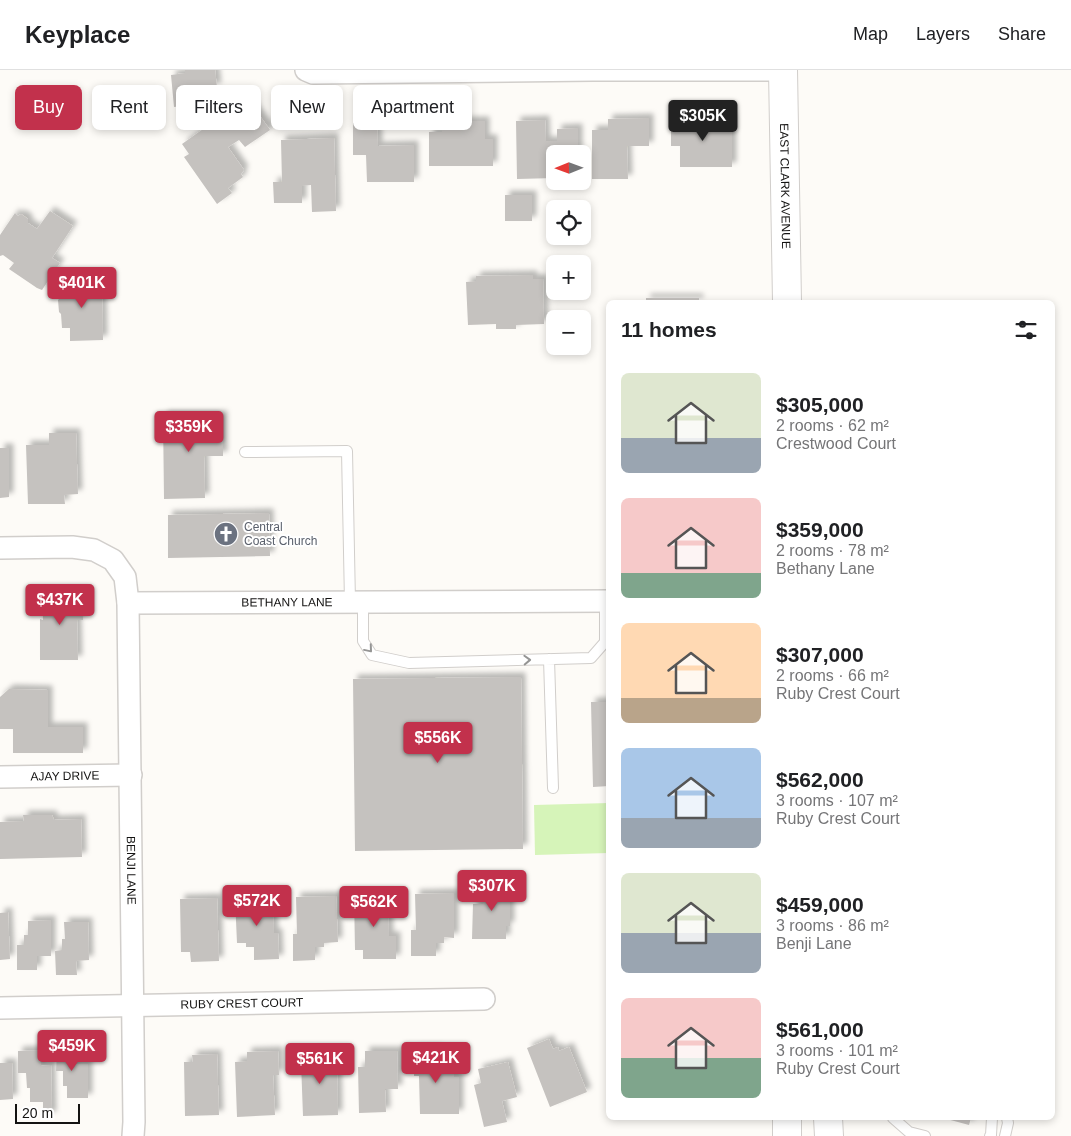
<!DOCTYPE html>
<meta charset="utf-8">
<style>
body{margin:0;font-family:Helvetica,sans-serif;background:#f6f6f6;color:#202124;height:100vh;display:flex;flex-direction:column;font-size:19px;white-space:nowrap}
*{box-sizing:border-box;margin:0}
p{font-size:16px;color:#757577}
.icon{flex:none;width:28px;height:28px;fill:none;stroke:currentColor;stroke-width:2;stroke-linecap:round;stroke-linejoin:round}
.map{position:relative;flex:1;overflow:hidden}
.sheet{position:absolute;left:606px;top:230px;width:449px;height:820px;display:flex;flex-direction:column;background:#fff;border-radius:8px;box-shadow:0 2px 8px #0003}
.sheet>*{flex:none}
.guide{position:absolute;left:15px;top:15px;width:475px;height:45px;display:flex;gap:10px}
.needle{width:32px;rotate:269deg}
.buttons{position:absolute;left:546px;top:75px;display:grid;gap:10px}
.buttons a{display:grid;place-items:center;width:45px;height:45px;border-radius:8px;background:#fff;box-shadow:0 2px 8px #0003;font-size:25px}
.scale{position:absolute;left:15px;bottom:12px;width:65px;box-sizing:border-box;padding-left:5px;border:2px solid #141312;border-top:0;font-size:14px;line-height:18px;white-space:nowrap;color:#141312;-webkit-text-stroke:4px #fff;paint-order:stroke}
.price{position:absolute;translate:-50% -42px;padding:0 11px;border-radius:5px;background:#c2314c;color:#fff;font-size:16px;line-height:32px;filter:drop-shadow(0 1px 2px #0008)}
.price::after{content:'';position:absolute;left:50%;top:30px;width:15px;height:11px;margin-left:-8px;background:inherit;clip-path:polygon(0 0,100% 0,50% 100%)}
.price.selected{background:#222;color:#fff}
ul{padding:0;list-style:none}
li{display:flex;align-items:center;gap:15px;height:125px;padding:0 15px}
li span{display:grid;place-items:center;flex:none;width:140px;height:100px;border-radius:8px;color:#555}
li>.icon{margin-inline-start:auto}
span .icon{width:60px;height:60px;fill:#fffc;stroke-width:1}
li b{font-size:21px}
h2{display:flex;justify-content:space-between;align-items:center;height:60px;padding:0 15px;font-size:21px}
.tag{padding:0 18px;border-radius:8px;background:#fff;box-shadow:0 2px 8px #0003;font-size:18px;line-height:45px}
.tag.selected{background:#c2314c;color:#fff}
header{display:flex;align-items:center;gap:30px;box-sizing:border-box;height:70px;padding:0 25px;background:#fff;border-bottom:1px solid #e0e0e0}
header strong{font-size:24px}
nav{display:flex;gap:28px;margin-inline-start:auto;font-size:18px}
.map>svg:first-child{display:block}
.garden{fill:#d6f4b9}
.building{fill:#c5c2bf;filter:url(#shadow)}
.lines{fill:none;stroke-linecap:round;stroke-linejoin:round}
.lane-casing{stroke:#d1cecb;stroke-width:12}
.street-casing{stroke:#d1cecb;stroke-width:24}
.secondary-casing{stroke:#d1cecb;stroke-width:30}
.lane{stroke:#fff;stroke-width:10}
.street{stroke:#fff;stroke-width:21}
.secondary{stroke:#fff;stroke-width:28}
.oneway{stroke:#959594}
.labels{text-anchor:middle;stroke-width:4;stroke-linejoin:round;paint-order:stroke}
.street-label{font-size:12px;fill:#141312;stroke:#fff}
.worship-label{font-size:12px;fill:#5b616d;stroke:#fff;text-anchor:start}
</style>
<header>
<strong>Keyplace</strong>
<nav><a>Map</a><a>Layers</a><a>Share</a></nav>
</header>
<div class="map">
<svg width="1071" height="1066" viewBox="0 0 1071 1066">
<defs>
<filter id="shadow"><feDropShadow dx="4.5" dy="-4.5" stdDeviation="2.5" flood-color="#0004"/></filter>
</defs>
<rect width="100%" height="100%" fill="#fdfbf7"/>
<path class="garden" d="M609 733V783L535 785 534 735Z"/>
<path class="building" d="M185 0H215L217 17 204 19 206 33 174 37 171 5 185 3Z
M247 28 270 60 245 77 239 70 228 77 244 100 241 104 243 107 228 118 232 123 217 134 184 87 189 84 182 74Z
M649 48V76H627L628 109H592V60H608V49Z
M671 48H732V97H680V76H671Z
M545 50 546 71H557V59L578 58V84H555V108L517 109 516 51Z
M442 51H485V69H493V96H429V62H442Z
M377 52 378 76 414 75V112H367L366 85H353V53Z
M334 68 336 141 312 142 311 115 302 116V133H274L273 112H282L281 70Z
M505 125H532V151H505Z
M50 141 73 156 52 188 60 193 42 220 37 218 9 199 14 193 3 185 0 186V165L15 143 18 146 21 144 28 149V153L37 159Z
M533 205V209H543L544 254 516 255V259H496V254L468 255 466 212 476 211V206Z
M71 209H102L103 270 70 271V258H62L61 244 59 242 58 230 60 228V212H71Z
M646 228H699V232H646Z
M163 345H223V386H204L205 428 164 429Z
M49 363H76L78 424 64 425 65 434H28L26 375H49Z
M0 378H9V427L0 428Z
M269 443 270 486 168 488V445Z
M82 523 83 550H77L78 590H40V549L43 550 42 527 39 525Z
M521 607 523 779 355 781 353 609Z
M9 619 48 620V657H83V683H13V659H0V627Z
M591 632H609V716L593 717Z
M23 745H52L54 750 81 749 82 787 0 789V752L24 751Z
M483 812 510 813V856H506V869H472L473 834H483Z
M454 823V868L444 867V873H436V886H411V860H416L415 824Z
M354 825H388L389 866H396V889H363V880H355Z
M336 826 338 872 324 873V877H315V890L293 891V864H297L296 827Z
M273 827 274 863H278L279 889 254 890V877H246V873H237L235 828Z
M217 828 219 891 191 892 190 882H181L180 829Z
M8 842 10 889 0 890V843Z
M51 850V886H37V900H17V875H24V865H28V851Z
M64 852H88L89 890 76 891 77 905H56L55 881 62 880V869H65Z
M549 969 553 979 558 977 559 981 569 977 587 1022 550 1037 527 978Z
M57 975H75V994H88V1028H67V1016H63V1001H56Z
M437 979V993L444 992V996H454V1007H459V1044H420L419 1006H414V980Z
M41 980V996L51 995 52 1046H43V1032H30V1018H27L26 1003H18V981Z
M278 981 279 1005H273L275 1045 237 1047 235 992 247 991V982Z
M365 981H397L398 1019H385L386 1042 359 1043 358 997H365Z
M314 982H337L338 1045 303 1046 301 992H311V987H314Z
M217 984 219 1045 185 1046 184 992H193L192 985Z
M508 992 517 1027 502 1031 507 1052 484 1057 474 1015 481 1013 478 999Z
M0 993H12L13 1029 0 1030Z
M943 1048H971L969 1055Z"/>
<g class="lines">
<g class="lane-casing">
<path id="lane" d="M245 382 347 381 350 532
M363 532V571L372 585 409 593 591 588 605 572V531
M549 589 553 718
M893 1048 909 1062 925 1066
M990 1066 991 1065 992 1048
M1005 1066 1008 1053 1007 1048"/>
</g>
<g class="street-casing">
<g id="street">
<path d="M306 0 313 3 593 0H783"/>
<path id="s1" d="M0 478 72 477 94 480 113 490 125 507 128 533 134 1052 133 1066"/>
<path id="s2" d="M128 533 609 531"/>
<path id="s3" d="M0 707 131 705"/>
<path id="s4" d="M0 938 484 929"/>
</g>
</g>
<g class="secondary-casing">
<g id="secondary">
<path id="s5" d="M783 0 787 232"/>
<path d="M787 1048V1066"/>
<path d="M828 1048 829 1066"/>
</g>
</g>
<use href="#lane" class="lane"/>
<use href="#street" class="street"/>
<use href="#secondary" class="secondary"/>
</g>
<defs><path id="oneway-chevron" d="M-2-3.5L2.5 0L-2 3.5" fill="none" stroke-width="1.6" stroke-linecap="round" stroke-linejoin="round" transform="scale(1.25)"/></defs>
<g class="oneway">
<use href="#oneway-chevron" transform="translate(369 579) rotate(50)"/>
<use href="#oneway-chevron" transform="translate(527 590) rotate(-2)"/>
</g>
<defs>
<g id="church-disc" transform="scale(1.25)"><circle r="9.5" fill="#6b7280" stroke="#fff"/><path d="M-1.2-6h2.4v3.5h3.3v2.4h-3.3V6h-2.4V-.1h-3.3v-2.4h3.3Z" fill="#fff"/></g>
</defs>
<g fill-rule="evenodd">
<use href="#church-disc" x="226" y="464"/>
</g>
<g class="labels">
<g class="street-label">
<text dy="4" stroke="none"><textPath href="#s5" startOffset="116">EAST CLARK AVENUE</textPath></text>
<text dy="4" stroke="none"><textPath href="#s2" startOffset="159">BETHANY LANE</textPath></text>
<text dy="4" stroke="none"><textPath href="#s3" startOffset="65">AJAY DRIVE</textPath></text>
<text dy="4" stroke="none"><textPath href="#s1" startOffset="430">BENJI LANE</textPath></text>
<text dy="4" stroke="none"><textPath href="#s4" startOffset="242">RUBY CREST COURT</textPath></text>
</g>
<g class="worship-label">
<text x="244" y="461">Central<tspan x="244" dy="14">Coast Church</tspan></text>
</g>
</g>
</svg>
<div class="buttons">
<a><svg class="needle" viewBox="-14 -14 28 28"><path d="M0-13l5 13h-10z" fill="#e53935"/><path d="M0 13l5-13h-10z" fill="#757577"/></svg></a>
<a><svg class="icon" aria-label="locate" viewBox="0 0 24 24"><circle cx="12" cy="12" r="6"/><path d="M12 2v4M12 18v4M2 12h4M18 12h4"/></svg></a>
<a>+</a>
<a>−</a>
</div>
<div class="scale">20 m</div>
<b class="price selected" style="left:703px;top:72px">$305K</b>
<b class="price" style="left:82px;top:239px">$401K</b>
<b class="price" style="left:189px;top:383px">$359K</b>
<b class="price" style="left:60px;top:556px">$437K</b>
<b class="price" style="left:438px;top:694px">$556K</b>
<b class="price" style="left:492px;top:842px">$307K</b>
<b class="price" style="left:257px;top:857px">$572K</b>
<b class="price" style="left:374px;top:858px">$562K</b>
<b class="price" style="left:72px;top:1002px">$459K</b>
<b class="price" style="left:436px;top:1014px">$421K</b>
<b class="price" style="left:320px;top:1015px">$561K</b>
<div class="guide">
<a class="tag selected">Buy</a>
<a class="tag">Rent</a>
<a class="tag">Filters</a>
<a class="tag">New</a>
<a class="tag">Apartment</a>
</div>
<section class="sheet">
<h2>11 homes<svg class="icon" aria-label="filters" viewBox="0 0 24 24"><path d="M4 7h16M4 17h16"/><circle cx="9" cy="7" r="2"/><circle cx="15" cy="17" r="2"/></svg></h2>
<ul>
<li><span style="background:linear-gradient(#dfe7d0 65%,#9aa5b1 0)"><svg class="icon" aria-label="home" viewBox="0 0 24 24"><path d="M3 11l9-7 9 7M6 9v11h12V9"/></svg></span><div><b>$305,000</b><p>2 rooms · 62 m²</p><p>Crestwood Court</p></div></li>
<li><span style="background:linear-gradient(#f6c9c9 75%,#7fa58c 0)"><svg class="icon" aria-label="home" viewBox="0 0 24 24"><path d="M3 11l9-7 9 7M6 9v11h12V9"/></svg></span><div><b>$359,000</b><p>2 rooms · 78 m²</p><p>Bethany Lane</p></div></li>
<li><span style="background:linear-gradient(#ffd9b3 75%,#b9a48a 0)"><svg class="icon" aria-label="home" viewBox="0 0 24 24"><path d="M3 11l9-7 9 7M6 9v11h12V9"/></svg></span><div><b>$307,000</b><p>2 rooms · 66 m²</p><p>Ruby Crest Court</p></div></li>
<li><span style="background:linear-gradient(#a9c7e8 70%,#9aa5b1 0)"><svg class="icon" aria-label="home" viewBox="0 0 24 24"><path d="M3 11l9-7 9 7M6 9v11h12V9"/></svg></span><div><b>$562,000</b><p>3 rooms · 107 m²</p><p>Ruby Crest Court</p></div></li>
<li><span style="background:linear-gradient(#dfe7d0 60%,#9aa5b1 0)"><svg class="icon" aria-label="home" viewBox="0 0 24 24"><path d="M3 11l9-7 9 7M6 9v11h12V9"/></svg></span><div><b>$459,000</b><p>3 rooms · 86 m²</p><p>Benji Lane</p></div></li>
<li><span style="background:linear-gradient(#f6c9c9 60%,#7fa58c 0)"><svg class="icon" aria-label="home" viewBox="0 0 24 24"><path d="M3 11l9-7 9 7M6 9v11h12V9"/></svg></span><div><b>$561,000</b><p>3 rooms · 101 m²</p><p>Ruby Crest Court</p></div></li>
</ul>
</section>
</div>
